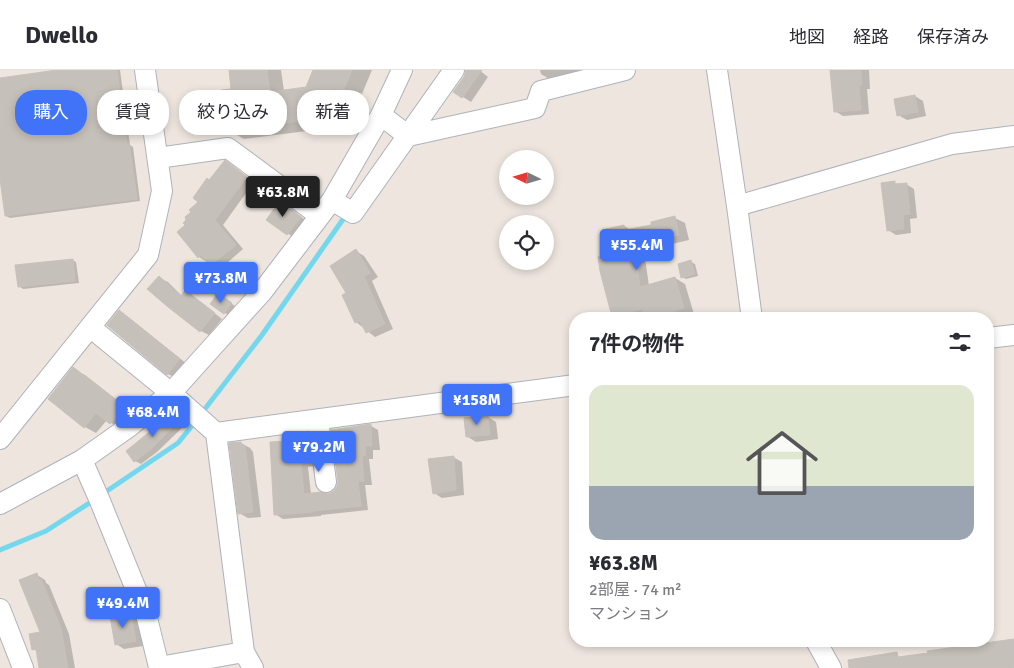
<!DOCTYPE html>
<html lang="ja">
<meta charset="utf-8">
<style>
body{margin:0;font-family:Signika,"Noto Sans JP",sans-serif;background:#f2f2f3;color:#2b2b33;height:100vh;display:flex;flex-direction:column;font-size:19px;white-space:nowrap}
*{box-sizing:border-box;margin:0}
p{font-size:16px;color:#7c7c81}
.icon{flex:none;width:28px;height:28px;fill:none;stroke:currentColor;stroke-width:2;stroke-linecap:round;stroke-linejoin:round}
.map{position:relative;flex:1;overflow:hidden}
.side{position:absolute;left:569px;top:242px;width:425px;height:335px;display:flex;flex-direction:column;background:#fff;border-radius:20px;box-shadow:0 2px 8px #0003}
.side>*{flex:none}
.banner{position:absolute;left:15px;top:20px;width:475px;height:45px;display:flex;gap:10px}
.needle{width:32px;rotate:275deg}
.fabs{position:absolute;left:499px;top:80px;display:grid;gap:10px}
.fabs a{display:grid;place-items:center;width:55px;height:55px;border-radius:50%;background:#fff;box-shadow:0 2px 8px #0003;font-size:25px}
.price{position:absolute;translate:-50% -42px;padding:0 11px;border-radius:5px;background:#4073f8;color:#fff;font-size:16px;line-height:32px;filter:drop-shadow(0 1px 2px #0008)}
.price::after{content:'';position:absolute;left:50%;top:30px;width:15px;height:11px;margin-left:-8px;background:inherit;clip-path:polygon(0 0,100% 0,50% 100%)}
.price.current{background:#222;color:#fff}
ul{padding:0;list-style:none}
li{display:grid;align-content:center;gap:10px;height:265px;padding:0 20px}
li span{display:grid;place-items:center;height:155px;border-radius:15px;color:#555}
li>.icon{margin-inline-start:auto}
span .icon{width:90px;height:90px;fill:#fffc;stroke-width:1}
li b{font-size:21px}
h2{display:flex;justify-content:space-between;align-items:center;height:60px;padding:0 20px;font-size:21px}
.pill{padding:0 18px;border-radius:20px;background:#fff;box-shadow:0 2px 8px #0003;font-size:18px;line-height:45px}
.pill.current{background:#4073f8;color:#fff}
header{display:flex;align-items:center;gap:30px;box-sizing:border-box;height:70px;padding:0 25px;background:#fff;border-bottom:1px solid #e1e1e2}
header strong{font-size:24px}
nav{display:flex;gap:28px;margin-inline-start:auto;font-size:18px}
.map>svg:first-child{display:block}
.shadow{fill:#0003}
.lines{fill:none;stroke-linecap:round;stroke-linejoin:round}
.stream{stroke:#73d8ee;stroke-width:5}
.building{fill:#c6c0ba;stroke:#c9c1b8}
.minor-casing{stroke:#aeb2bc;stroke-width:22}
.minor{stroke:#fff;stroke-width:20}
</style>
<header>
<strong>Dwello</strong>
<nav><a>地図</a><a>経路</a><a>保存済み</a></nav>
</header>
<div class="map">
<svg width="1014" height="598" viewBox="0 0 1014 598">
<rect width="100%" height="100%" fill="#ede5de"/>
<path class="shadow" d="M67 0H120L130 75 133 77 140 131 10 148 6 146 0 101V9Z
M230 0H281L284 21 307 18 314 0H372L359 31 348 26 351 52 329 55 330 58 244 69 228 60 233 20Z
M467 0H479L488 7 471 32 455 22 465 7Z
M540 0H583L551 10 541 4Z
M831 0H869L870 19H867L869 44 843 46 835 41Z
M915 26 923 31 926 46 907 50 898 45Z
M233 97 254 112 223 155 243 179 219 200 199 187 178 162 186 155 200 132 210 111Z
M895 113 899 115 906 114 914 119 917 148 910 149 911 163 896 165 888 160Z
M289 138 308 152 296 169 268 150Z
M675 148 685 153 689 170 654 178 655 187 645 188 649 216 675 208 685 214 694 244 677 249H646L645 246 635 249H617L613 246 609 169 624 156 631 160 653 156Z
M356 181 364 186 378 207 372 211 393 259 375 267 356 252 348 223Z
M72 190 76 192 79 213 23 219 19 216Z
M691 192 695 194 698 206 686 209 682 207Z
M159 208 168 212 182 226 185 222 194 227 222 249 209 265 201 261Z
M222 227 235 236 228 245 225 243Z
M119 242 127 246 187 294 176 308 168 304 108 255Z
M73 299 85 305 135 344 122 360 107 350 96 363 85 357 49 329Z
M174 344 186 354 157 382 141 394 135 391Z
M488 347 496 352 498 369 476 372 468 367Z
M371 356 378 360 380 380H373V389H369L372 415H365L368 440 321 445V446L283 449 275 444 286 372 290 374 308 372 316 376 319 395 308 397 311 424 328 425 334 422Z
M241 373 250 378 253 382 261 447 248 448 239 443Z
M453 387 462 392 464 425 442 428 434 423Z
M37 505 45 510 46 513 49 515 69 564 75 598H40L37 581 33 579 41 563Z
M131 544 139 549 143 576 124 579 116 574Z"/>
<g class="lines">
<path class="stream" d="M201 344 262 265 346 145
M101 425 178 373 196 351
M0 480 46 461 94 430"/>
</g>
<path class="building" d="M57 0H117L127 74 129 73 137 129 5 146 0 109V8Z
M229 0H267L270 22 306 17 313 0H352L343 22 332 18 335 43 314 46V49L226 61 221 20 231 19Z
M466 0H482L462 28 453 22 464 7Z
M830 0 861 1 862 15H859L861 40 834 42Z
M915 25 918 42 897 46 894 29Z
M225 90 247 107 215 150 236 175 210 196 201 185 198 188 177 162 185 155 183 153 186 150 185 147 191 142 189 140 198 132 193 128 207 108 209 110Z
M895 111V114L907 113 910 144 903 145 904 159 887 161 881 113Z
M280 131 301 147 287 165 266 150Z
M675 146 679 165 645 172 646 182 636 183 640 217 675 207 684 238 649 249H645L642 239 612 247 600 201 598 187 603 186 601 169 607 168 606 159 624 155 625 160 651 155V152Z
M356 179 370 203 364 206 385 254 366 263 360 251 355 253 342 225 346 223 330 196Z
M73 189 75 211 18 217 15 195Z
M691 190 695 204 681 208 678 194Z
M159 206 181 226 185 220 215 243 200 262 168 237 147 219Z
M218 223 232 233 224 244 210 234Z
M119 240 180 289 167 305 107 255Z
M73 297 124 336 110 354 96 343 84 358 48 329Z
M174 342 180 350 151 379 134 392 126 381Z
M488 346 490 365 466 367 464 348Z
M371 354 372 376H365L366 385 362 386 364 411H358L361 436 313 441V442L274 445 270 372 286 371V373L309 370 311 392 301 393 304 424 320 422 328 424 334 421 337 417 338 411 331 360Z
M241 372 242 376H245L253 442 238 444 229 373Z
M454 386 456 420 433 424 428 389Z
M37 503 39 510 41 509 61 558 68 598H39L36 579 32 580 29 564 40 562 19 510Z
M131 543 136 571 115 575 110 546Z
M1014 569V598H849L848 590 897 582 898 587 928 583 927 581Z"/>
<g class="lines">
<g class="minor-casing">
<path id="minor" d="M717 0 737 136 752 249
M381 45 408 66 535 38 541 21 625 0
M158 88 228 78 320 146
M332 130 353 143 454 0
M737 136 952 74 1014 66
M90 257 171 323 216 363 575 315
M988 268 1014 265
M318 350 326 412
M216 363 244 582
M0 369 148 185 162 121 145 0
M82 390 100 431 146 544 159 597 244 582 253 598
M0 434 82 390 130 356 171 323 262 222 332 130 381 45 402 0
M0 539 23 598
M816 571 831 598"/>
</g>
<use href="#minor" class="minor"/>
</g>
</svg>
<div class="fabs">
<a><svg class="needle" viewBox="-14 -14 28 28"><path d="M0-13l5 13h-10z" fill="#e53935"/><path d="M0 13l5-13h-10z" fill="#7c7c81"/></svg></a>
<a><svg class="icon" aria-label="locate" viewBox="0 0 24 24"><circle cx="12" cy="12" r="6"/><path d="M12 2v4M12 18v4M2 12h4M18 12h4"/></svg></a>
</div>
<b class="price current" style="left:283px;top:148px">¥63.8M</b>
<b class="price" style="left:637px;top:201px">¥55.4M</b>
<b class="price" style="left:221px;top:234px">¥73.8M</b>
<b class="price" style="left:477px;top:356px">¥158M</b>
<b class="price" style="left:153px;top:368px">¥68.4M</b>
<b class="price" style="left:319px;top:403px">¥79.2M</b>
<b class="price" style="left:123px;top:559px">¥49.4M</b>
<div class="banner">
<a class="pill current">購入</a>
<a class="pill">賃貸</a>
<a class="pill">絞り込み</a>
<a class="pill">新着</a>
</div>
<section class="side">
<h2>7件の物件<svg class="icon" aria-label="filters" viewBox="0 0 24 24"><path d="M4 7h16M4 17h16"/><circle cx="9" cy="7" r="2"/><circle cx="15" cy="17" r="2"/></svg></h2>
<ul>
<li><span style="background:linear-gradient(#dfe7d0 65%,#9aa5b1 0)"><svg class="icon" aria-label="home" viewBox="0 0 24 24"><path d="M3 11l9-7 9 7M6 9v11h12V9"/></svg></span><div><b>¥63.8M</b><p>2部屋 · 74 m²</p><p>マンション</p></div></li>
</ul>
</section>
</div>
